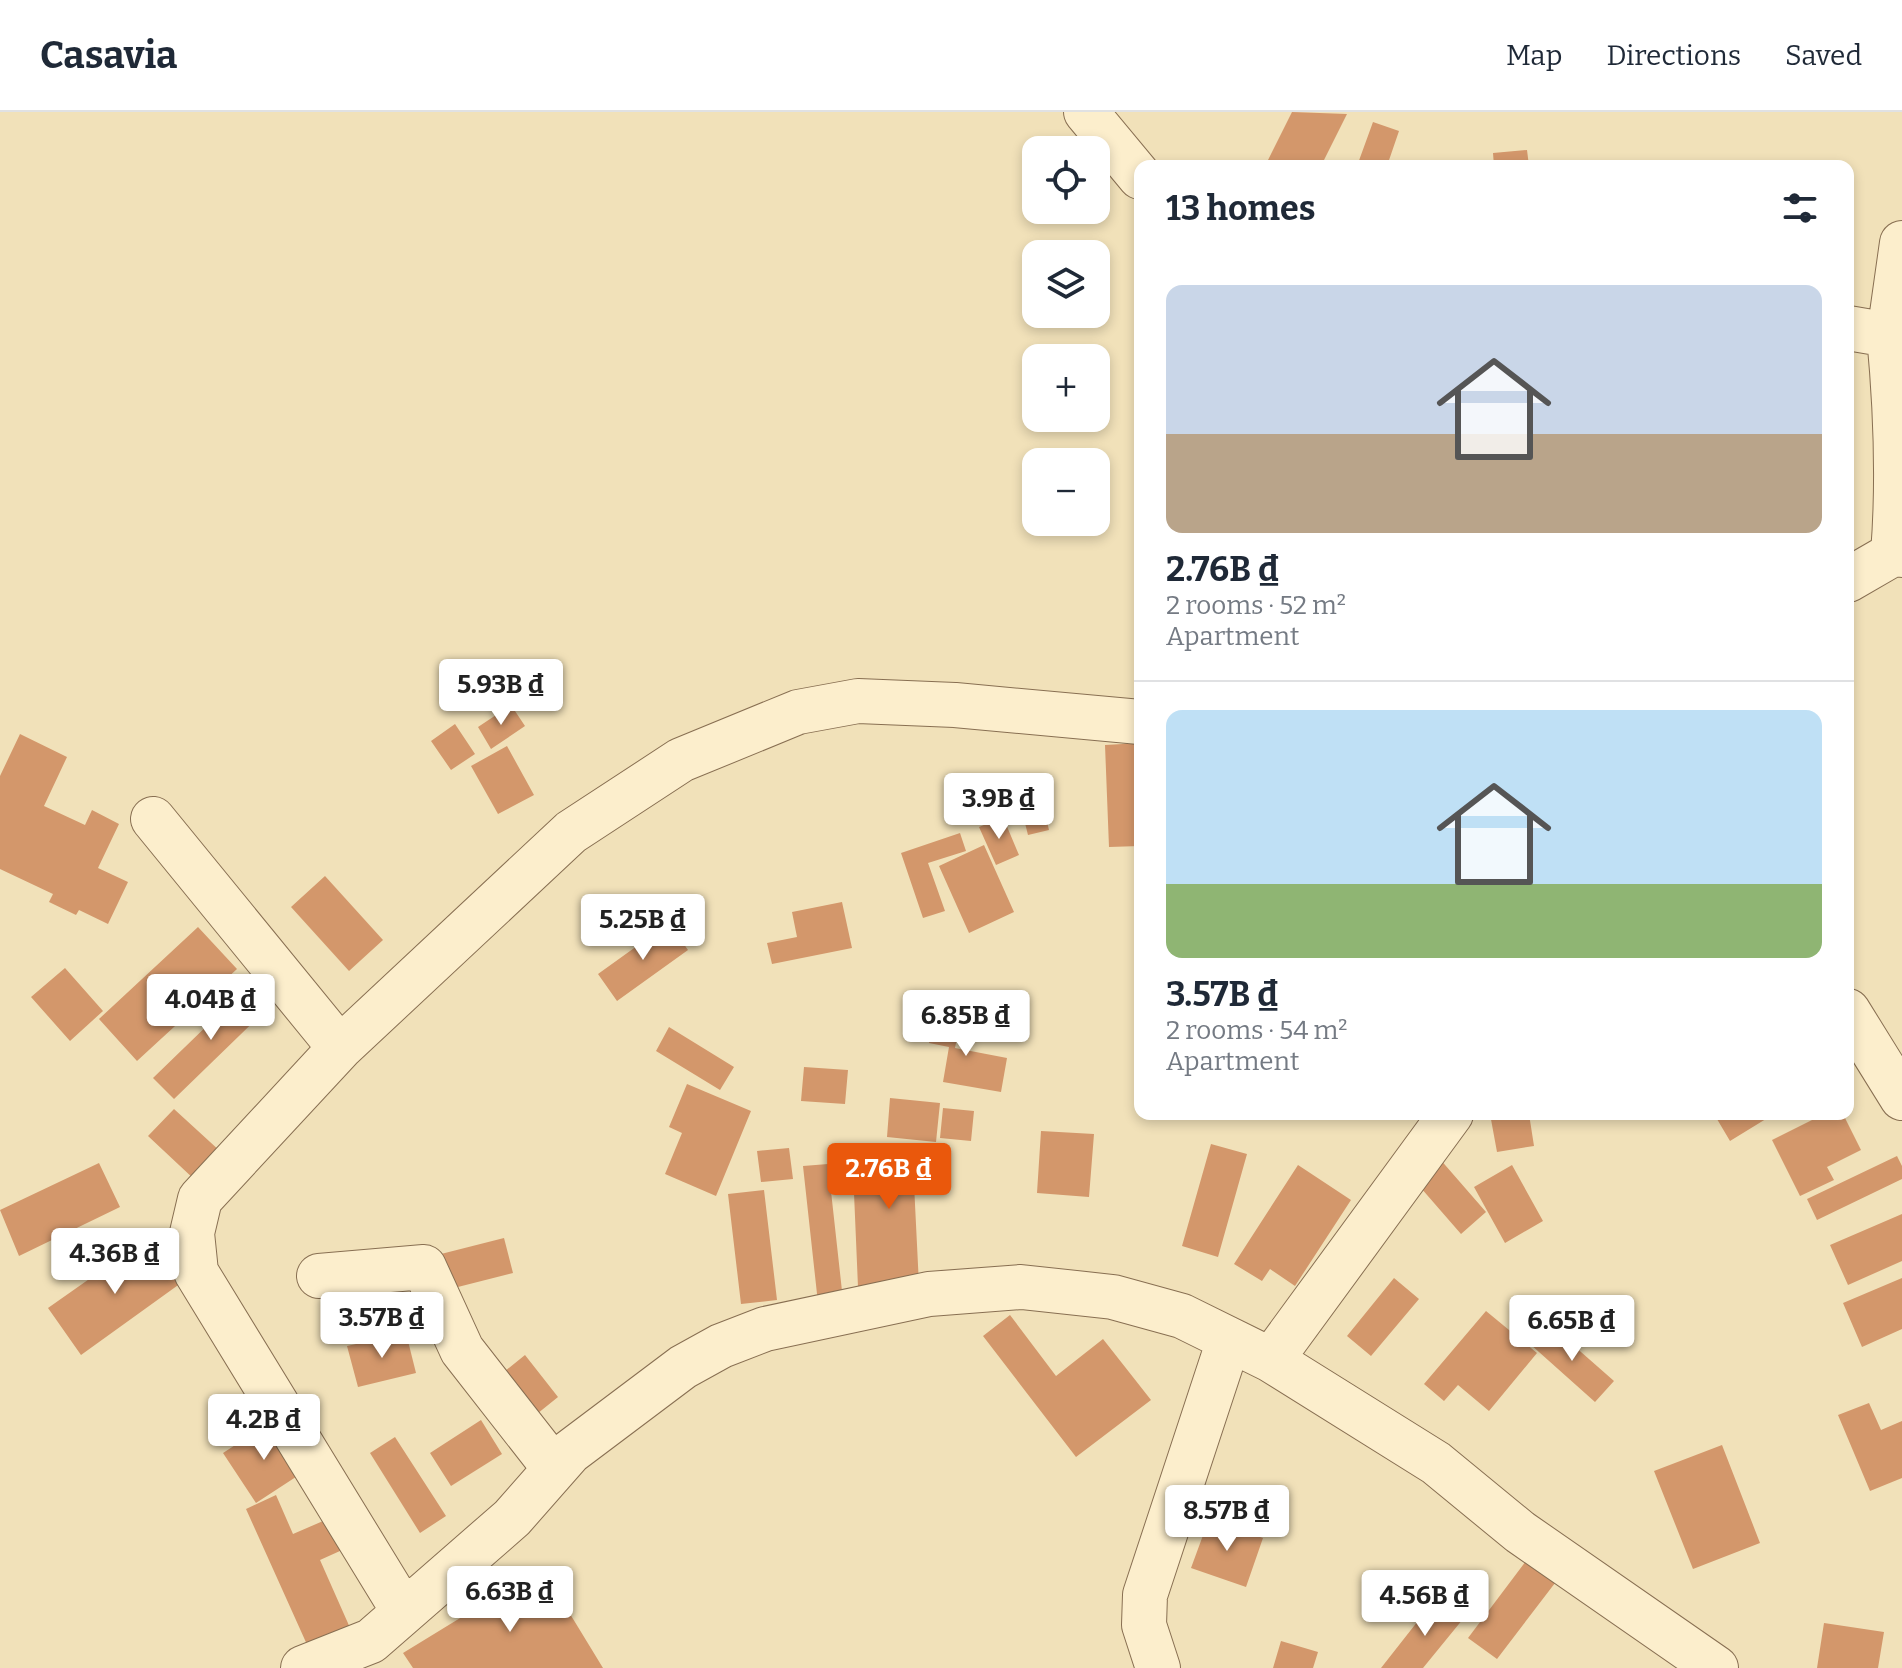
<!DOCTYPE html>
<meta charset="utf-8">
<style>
body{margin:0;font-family:Bitter,serif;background:#f2f2f3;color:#1f2937;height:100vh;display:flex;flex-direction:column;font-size:30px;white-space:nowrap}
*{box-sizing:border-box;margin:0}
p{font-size:26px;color:#747a83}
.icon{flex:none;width:44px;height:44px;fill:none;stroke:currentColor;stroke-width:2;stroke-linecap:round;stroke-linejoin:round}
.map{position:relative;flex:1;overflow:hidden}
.sheet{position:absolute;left:1134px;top:48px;width:720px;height:960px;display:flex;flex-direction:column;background:#fff;border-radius:16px;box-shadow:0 4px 12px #0003}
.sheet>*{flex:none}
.tools{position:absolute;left:1022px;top:24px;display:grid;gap:16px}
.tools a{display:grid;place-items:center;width:88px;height:88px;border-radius:16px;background:#fff;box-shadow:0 4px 12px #0003;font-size:40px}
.price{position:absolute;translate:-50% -68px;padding:0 18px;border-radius:8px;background:#fff;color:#222;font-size:26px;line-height:52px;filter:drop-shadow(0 2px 4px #0008)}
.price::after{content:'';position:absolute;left:50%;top:48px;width:24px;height:18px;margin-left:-12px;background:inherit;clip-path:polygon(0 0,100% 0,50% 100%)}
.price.active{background:#ea580c;color:#fff}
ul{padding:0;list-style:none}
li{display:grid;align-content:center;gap:16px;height:424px;padding:0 32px}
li+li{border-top:2px solid #e0e1e3}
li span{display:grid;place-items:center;height:248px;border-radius:16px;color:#555}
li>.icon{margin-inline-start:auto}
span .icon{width:144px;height:144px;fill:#fffc;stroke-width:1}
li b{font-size:34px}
h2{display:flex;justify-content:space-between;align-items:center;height:96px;padding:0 32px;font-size:34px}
header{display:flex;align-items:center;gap:48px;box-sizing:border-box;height:112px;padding:0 40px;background:#fff;border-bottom:2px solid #e0e1e3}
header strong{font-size:38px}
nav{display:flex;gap:44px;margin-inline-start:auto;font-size:28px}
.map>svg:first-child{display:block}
.building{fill:#d3976b}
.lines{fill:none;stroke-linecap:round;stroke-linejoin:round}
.street-casing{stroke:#886f52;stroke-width:46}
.street{stroke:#fceecc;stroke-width:44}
</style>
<header>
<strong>Casavia</strong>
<nav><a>Map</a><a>Directions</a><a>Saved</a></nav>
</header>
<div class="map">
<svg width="1902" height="1556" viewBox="0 0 1902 1556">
<rect width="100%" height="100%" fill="#f1e1b9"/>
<path class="building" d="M1292 0 1347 2 1321 54H1265Z
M1373 10 1399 19 1387 54H1357Z
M1527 38 1529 54H1494L1493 41Z
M511 593 525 614 491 637 478 615Z
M455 612 475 642 451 658 431 629Z
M20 622 67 645 44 694 85 713 92 698 119 712 98 756 128 770 108 812 79 798 76 803 49 790 53 782 0 757V664Z
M1140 631V734L1109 735 1105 633Z
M507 634 534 683 498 702 471 654Z
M1036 663 1049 718 1028 723 1014 668Z
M1003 705 1019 743 996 753 979 715Z
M960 721 966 739 928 751 945 799 923 806 901 741Z
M984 733 1014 800 969 821 939 754Z
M325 764 383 828 349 859 291 795Z
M842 790 852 836 772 852 767 831 797 825 792 800Z
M669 811 688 838 617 889 598 862Z
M198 815 237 857 137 949 99 907Z
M65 856 103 899 70 929 31 885Z
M248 874 269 895 174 987 153 966Z
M934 901 961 906 955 936 1007 946 1001 980 943 970 949 935 929 931Z
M669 915 734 955 720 978 656 939Z
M804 955 848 958 845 992 801 989Z
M687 972 751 999 716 1084 665 1062 682 1021 669 1015Z
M890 986 940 991 936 1030 887 1025Z
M943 996 974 999 971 1029 940 1026Z
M174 997 221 1040 195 1068 148 1024Z
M1490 1002H1529L1534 1034 1497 1040Z
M1714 1002H1774L1730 1029Z
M1824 1002H1843L1861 1038 1827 1055 1834 1068 1800 1084 1772 1028Z
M1041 1019 1094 1022 1089 1085 1037 1081Z
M945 1031 946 1056 906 1057 907 1073 914 1072 919 1173 858 1175 852 1034Z
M1211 1032 1247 1042 1218 1145 1182 1134Z
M789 1036 793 1067 761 1070 757 1039Z
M1897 1044 1902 1054V1067L1817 1108 1807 1087Z
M1439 1046 1486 1100 1461 1122 1414 1068Z
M99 1051 120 1095 19 1144 0 1098Z
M828 1052 843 1188 818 1191 803 1054Z
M1298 1053 1351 1088 1295 1174 1270 1157 1262 1169 1234 1152Z
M1512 1053 1543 1109 1505 1131 1474 1075Z
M764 1078 777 1188 741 1192 728 1082Z
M1902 1102V1149L1848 1173 1830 1133Z
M149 1125 181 1171 81 1243 48 1196Z
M504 1126 513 1161 450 1177 441 1142Z
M1394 1166 1419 1187 1371 1244 1347 1224Z
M1902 1166V1217L1862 1235 1843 1191Z
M1486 1199 1537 1241 1489 1299 1458 1273 1444 1289 1424 1272Z
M1010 1203 1056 1264 1103 1227 1151 1288 1076 1345 983 1224Z
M1548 1211 1614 1269 1595 1290 1530 1232Z
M406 1221 416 1261 358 1275 347 1234Z
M525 1243 558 1285 527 1310 494 1268Z
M1869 1291 1881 1318 1902 1309V1366L1870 1379 1838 1303Z
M481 1308 502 1342 451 1374 430 1341Z
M272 1309 305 1359 256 1391 223 1341Z
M395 1325 446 1404 420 1421 370 1341Z
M1722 1333 1760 1431 1693 1457 1654 1359Z
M276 1383 293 1422 337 1403 351 1434 320 1448 351 1518 309 1537 246 1397Z
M1209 1407 1263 1426 1246 1475 1191 1456Z
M1526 1449 1555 1471 1497 1547 1468 1526Z
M542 1456 603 1556H413L403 1541Z
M1436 1486 1463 1507 1423 1556H1381Z
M1824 1511 1884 1520 1878 1556H1817Z
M1281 1529 1318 1540 1313 1556H1273Z"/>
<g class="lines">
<g class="street-casing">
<path id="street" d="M1086 0 1140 65
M1848 216 1889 223C1896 297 1899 368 1893 442L1902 443
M1889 223 1902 131
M1848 468 1893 442
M153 707 340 936
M1848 899 1902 986
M319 1164 424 1155 462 1238 555 1357
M1271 1248 1451 1002
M404 1500 196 1160 192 1121 200 1087 340 936 571 720 681 648 798 600 858 589 955 593 1140 610
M303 1556 371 1529 512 1406 570 1340 683 1255 721 1234 765 1217 929 1182 1021 1175 1113 1185 1182 1204 1271 1248 1436 1351 1520 1420 1716 1556
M1158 1556 1144 1513 1145 1483 1229 1228"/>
</g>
<use href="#street" class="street"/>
</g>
</svg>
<div class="tools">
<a><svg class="icon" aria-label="locate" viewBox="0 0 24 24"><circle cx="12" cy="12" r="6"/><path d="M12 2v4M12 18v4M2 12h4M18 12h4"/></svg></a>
<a><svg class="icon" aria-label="layers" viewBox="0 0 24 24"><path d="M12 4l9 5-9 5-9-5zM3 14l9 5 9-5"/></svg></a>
<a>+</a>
<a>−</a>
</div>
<b class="price" style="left:501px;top:615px">5.93B ₫</b>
<b class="price" style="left:999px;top:729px">3.9B ₫</b>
<b class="price" style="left:643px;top:850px">5.25B ₫</b>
<b class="price" style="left:211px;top:930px">4.04B ₫</b>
<b class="price" style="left:966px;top:946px">6.85B ₫</b>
<b class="price active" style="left:889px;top:1099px">2.76B ₫</b>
<b class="price" style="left:115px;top:1184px">4.36B ₫</b>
<b class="price" style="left:382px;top:1248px">3.57B ₫</b>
<b class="price" style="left:1572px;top:1251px">6.65B ₫</b>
<b class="price" style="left:264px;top:1350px">4.2B ₫</b>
<b class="price" style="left:1227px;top:1441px">8.57B ₫</b>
<b class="price" style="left:510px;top:1522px">6.63B ₫</b>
<b class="price" style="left:1425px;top:1526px">4.56B ₫</b>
<section class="sheet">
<h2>13 homes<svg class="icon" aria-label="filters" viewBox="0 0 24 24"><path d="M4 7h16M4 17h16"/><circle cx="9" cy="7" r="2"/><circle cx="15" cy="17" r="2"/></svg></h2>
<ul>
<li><span style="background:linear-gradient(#c9d6e8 60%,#b9a48a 0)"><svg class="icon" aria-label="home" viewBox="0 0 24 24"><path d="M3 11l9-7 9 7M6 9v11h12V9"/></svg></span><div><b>2.76B ₫</b><p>2 rooms · 52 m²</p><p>Apartment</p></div></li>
<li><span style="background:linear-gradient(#bfe0f5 70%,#8fb573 0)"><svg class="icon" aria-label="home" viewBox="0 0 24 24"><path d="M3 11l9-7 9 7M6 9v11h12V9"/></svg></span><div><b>3.57B ₫</b><p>2 rooms · 54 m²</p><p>Apartment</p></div></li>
</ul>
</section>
</div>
